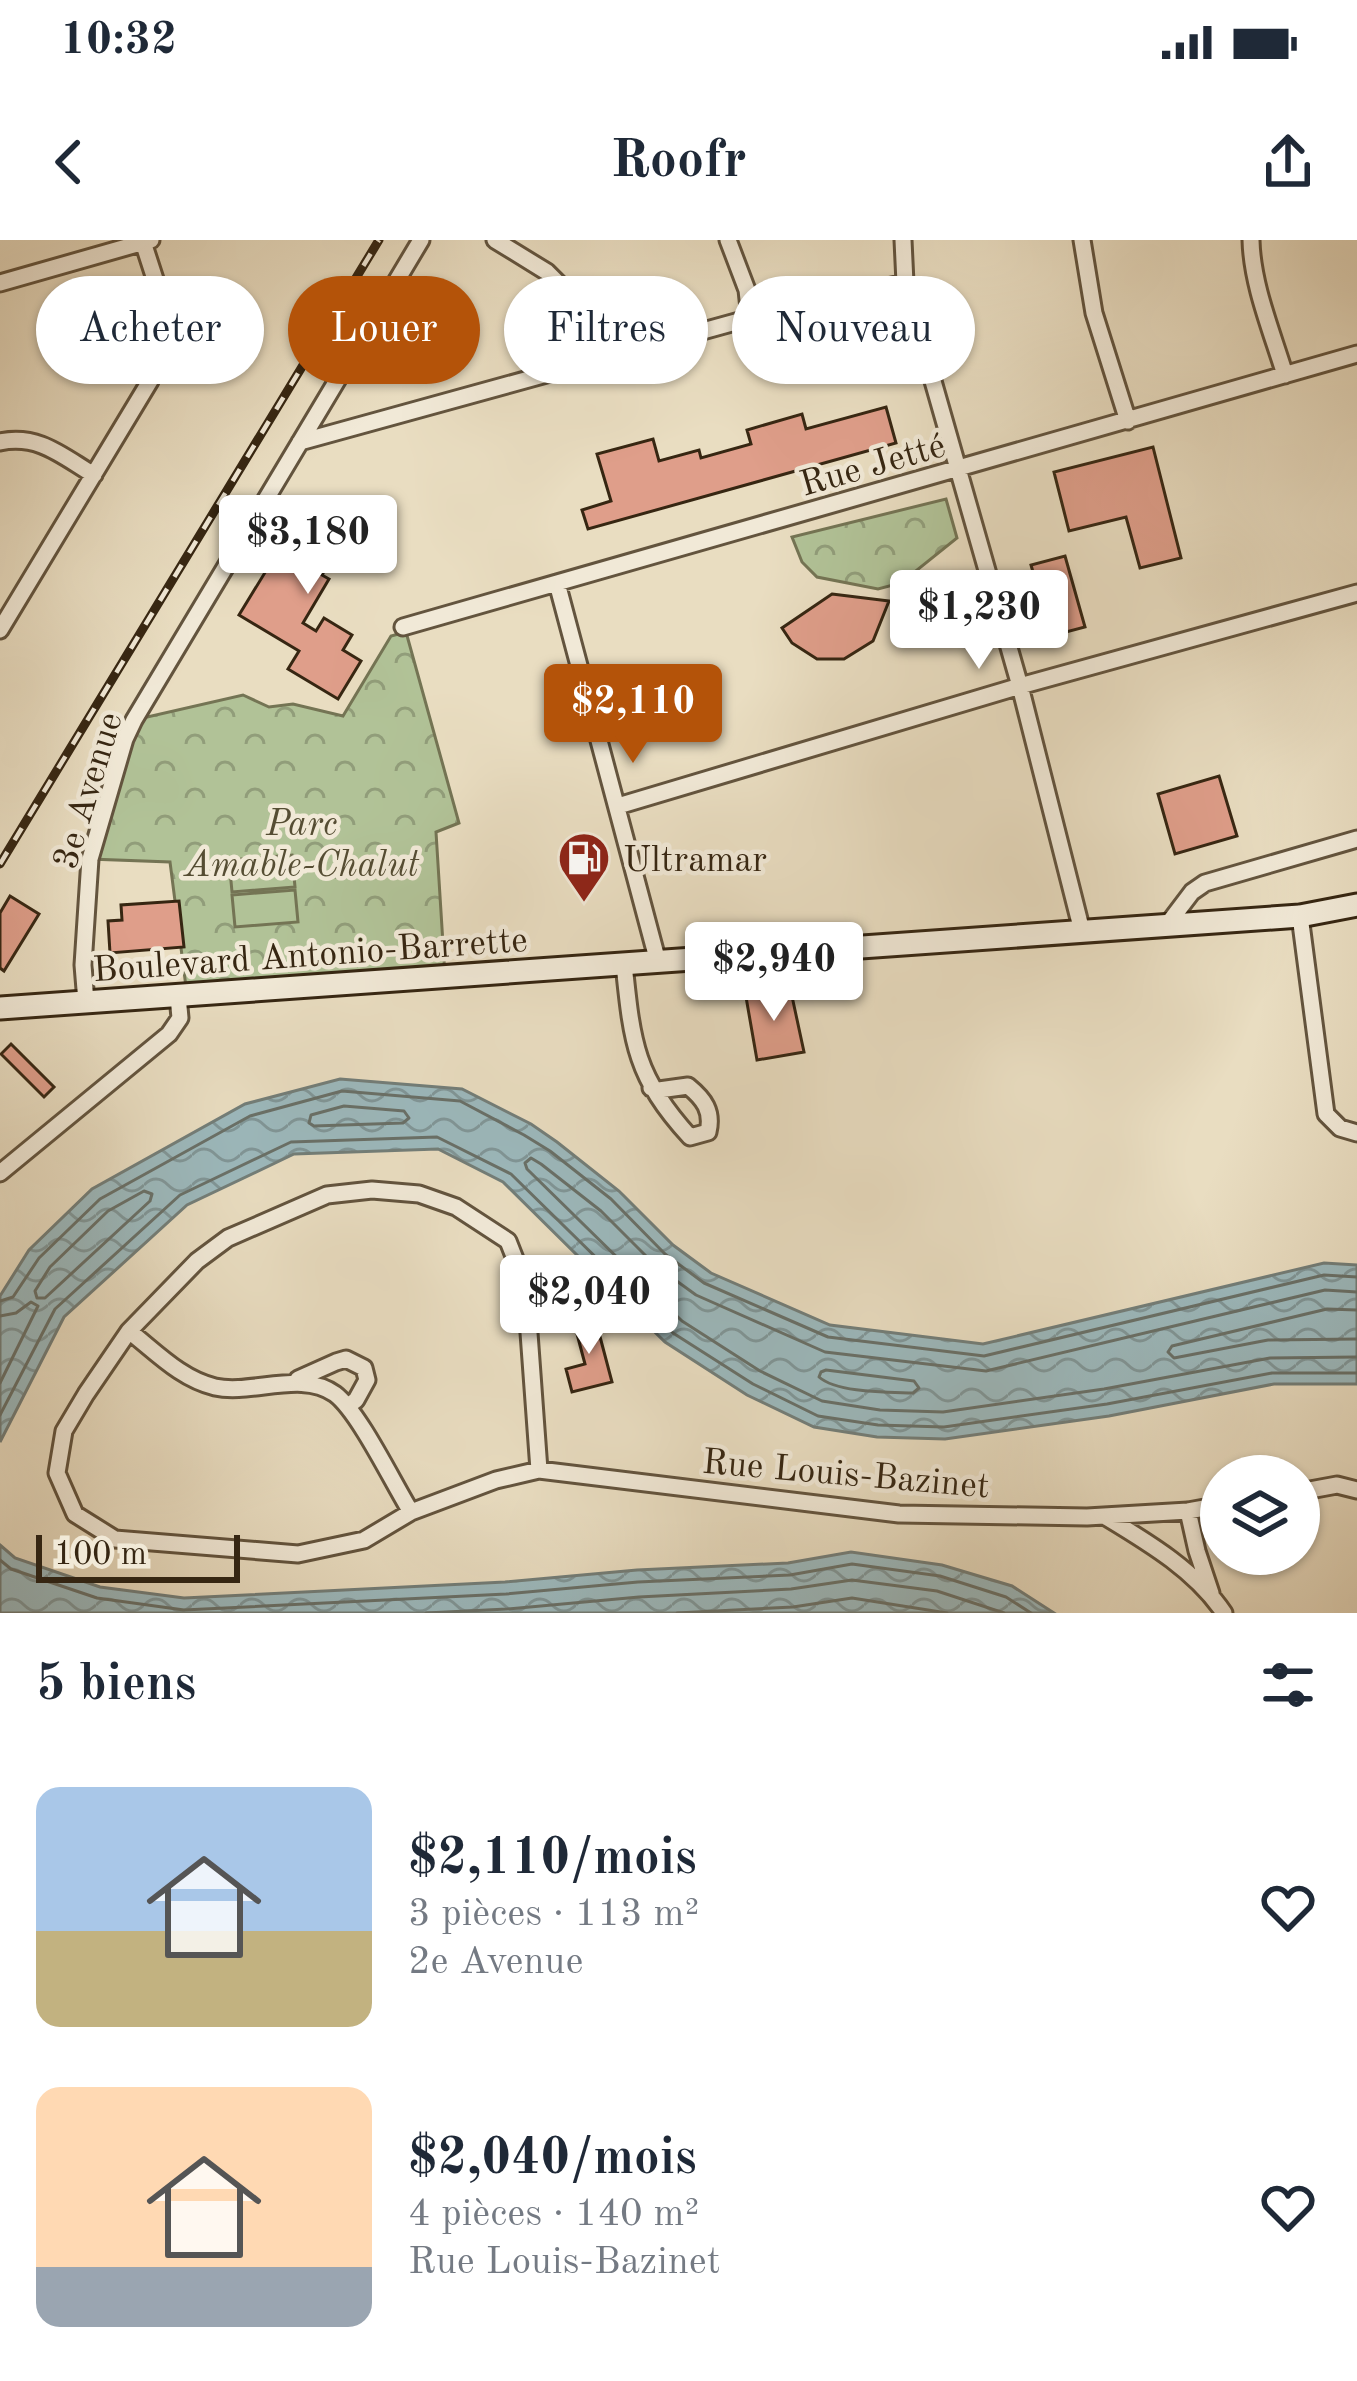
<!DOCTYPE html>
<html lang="fr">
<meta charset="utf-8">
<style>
body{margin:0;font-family:"Old Standard TT",serif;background:#f6f6f7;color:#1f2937;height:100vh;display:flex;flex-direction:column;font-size:45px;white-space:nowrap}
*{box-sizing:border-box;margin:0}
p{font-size:39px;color:#747a83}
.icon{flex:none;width:66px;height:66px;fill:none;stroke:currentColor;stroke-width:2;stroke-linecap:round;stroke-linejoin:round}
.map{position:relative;height:1373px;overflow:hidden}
.details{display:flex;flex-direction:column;background:#fff;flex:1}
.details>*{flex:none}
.banner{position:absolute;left:36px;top:36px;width:1287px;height:108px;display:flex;gap:24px}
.buttons{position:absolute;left:1200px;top:1215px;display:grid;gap:24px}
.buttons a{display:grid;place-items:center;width:120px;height:120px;border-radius:50%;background:#fff;box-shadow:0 3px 9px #0004;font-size:60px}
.scale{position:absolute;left:36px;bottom:30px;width:204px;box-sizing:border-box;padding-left:12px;border:6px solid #362612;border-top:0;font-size:33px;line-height:42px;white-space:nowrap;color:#362612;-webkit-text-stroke:9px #f1e9d7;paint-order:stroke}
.price{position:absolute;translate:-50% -102px;padding:0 27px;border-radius:12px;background:#fff;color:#222;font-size:39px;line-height:78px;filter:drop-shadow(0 3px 6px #0008)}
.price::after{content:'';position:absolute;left:50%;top:72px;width:36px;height:27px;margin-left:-18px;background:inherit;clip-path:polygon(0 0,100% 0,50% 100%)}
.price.on{background:#b45309;color:#fff}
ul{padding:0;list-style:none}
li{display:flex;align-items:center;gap:36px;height:300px;padding:0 36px}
li span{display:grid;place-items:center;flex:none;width:336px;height:240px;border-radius:24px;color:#555}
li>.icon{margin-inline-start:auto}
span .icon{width:144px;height:144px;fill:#fffc;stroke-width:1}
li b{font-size:51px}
h2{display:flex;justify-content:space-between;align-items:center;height:144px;padding:0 36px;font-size:51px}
.tag{padding:0 42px;border-radius:54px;background:#fff;box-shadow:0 3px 9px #0004;font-size:42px;line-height:108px}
.tag.on{background:#b45309;color:#fff}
.status{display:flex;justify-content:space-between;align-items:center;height:84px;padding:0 60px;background:#fff;direction:ltr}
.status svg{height:33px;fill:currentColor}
header{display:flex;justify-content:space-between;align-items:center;height:156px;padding:0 36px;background:#fff;font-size:54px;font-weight:700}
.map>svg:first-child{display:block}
.park{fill:url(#park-crowns);stroke:#747454;stroke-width:3}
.garden{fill:#b1c297;stroke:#747454;stroke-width:3}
.water{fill:url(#water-waves);stroke:#737e79;stroke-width:3}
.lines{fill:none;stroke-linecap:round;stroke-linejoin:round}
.shore{stroke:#697068;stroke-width:3}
.building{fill:#df9e8a;stroke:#362612;stroke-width:3}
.street-casing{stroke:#63543e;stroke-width:21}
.secondary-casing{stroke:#362612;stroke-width:27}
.street{stroke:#f1e9d7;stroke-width:15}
.secondary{stroke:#f1e9d7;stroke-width:21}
.rail-casing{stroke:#362612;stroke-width:9}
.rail{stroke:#f1e9d7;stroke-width:4.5;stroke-dasharray:14;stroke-linecap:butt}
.labels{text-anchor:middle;stroke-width:9;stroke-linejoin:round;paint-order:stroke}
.street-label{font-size:36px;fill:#362612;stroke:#f1e9d7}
.park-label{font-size:36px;font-style:italic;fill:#554d33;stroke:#f1e9d7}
.poi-label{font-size:36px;fill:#362612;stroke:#f1e9d7;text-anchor:start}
</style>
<div class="status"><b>10:32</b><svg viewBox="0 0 49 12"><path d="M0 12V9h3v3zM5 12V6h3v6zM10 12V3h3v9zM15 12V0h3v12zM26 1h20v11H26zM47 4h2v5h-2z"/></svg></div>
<header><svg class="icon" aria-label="back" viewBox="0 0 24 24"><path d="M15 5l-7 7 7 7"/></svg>Roofr<svg class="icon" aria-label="share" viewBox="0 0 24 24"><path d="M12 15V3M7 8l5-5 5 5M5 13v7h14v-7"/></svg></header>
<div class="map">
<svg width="1357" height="1373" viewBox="0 0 1357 1373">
<defs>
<pattern id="park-crowns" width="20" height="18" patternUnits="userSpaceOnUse" patternTransform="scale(3)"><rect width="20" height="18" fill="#b1c297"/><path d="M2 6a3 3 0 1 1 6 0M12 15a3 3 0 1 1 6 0" fill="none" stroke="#919d7a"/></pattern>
<pattern id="water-waves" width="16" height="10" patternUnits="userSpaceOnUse" patternTransform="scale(3)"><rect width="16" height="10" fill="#9cb9bd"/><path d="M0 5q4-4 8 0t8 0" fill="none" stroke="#809698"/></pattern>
</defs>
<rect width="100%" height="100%" fill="#e9ddc1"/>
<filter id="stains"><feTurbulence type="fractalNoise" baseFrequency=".00167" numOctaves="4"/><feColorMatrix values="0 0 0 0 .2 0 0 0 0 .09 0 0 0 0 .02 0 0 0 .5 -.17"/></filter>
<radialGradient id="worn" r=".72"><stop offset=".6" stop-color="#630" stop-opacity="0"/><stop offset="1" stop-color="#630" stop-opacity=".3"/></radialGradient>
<path class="park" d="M946 259 957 298 901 343 878 349 817 337 802 322 792 297Z
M406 392 459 583 436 592 445 736 186 747 170 622 90 619 134 480 243 455 269 467 293 464 343 476 391 396Z"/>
<path class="garden" d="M292 615 295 647 232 652 229 620Z
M295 650 298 682 235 687 232 655Z"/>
<path class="water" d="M340 839 462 849 531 884 557 902 619 951 673 1005 711 1033 830 1085 983 1104 1324 1023 1357 1025V1144H1274L1109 1176 945 1199 877 1197 814 1187 747 1155 665 1102 503 942 438 909 294 914 187 965 64 1077 0 1202V1056L29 1010 92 949 245 864Z
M0 1305 15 1318 100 1347 184 1358 505 1342 637 1330 788 1323 851 1312 942 1325 1012 1346 1054 1373H0Z"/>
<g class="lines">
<path class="shore" d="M344 866 404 871 409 878 403 883 314 886 309 883 311 875Z
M144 951 152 954 150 961 45 1058H37L35 1051 50 1027 108 971Z
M1357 1052 1325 1050 986 1131 825 1112 696 1055 656 1026 601 971 541 924 531 918 525 923 527 929 682 1081 760 1131 822 1161 880 1170 943 1172 1104 1149 1270 1118 1357 1117
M0 1061 13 1057 39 1018 100 959 250 876 342 851 460 861 524 895 550 911 611 959 665 1014 704 1043 828 1097 984 1116 1324 1035 1357 1037
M1357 1070 1327 1069 1172 1106 1168 1112 1174 1118 1268 1100 1357 1099
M0 1076 16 1073 31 1062 38 1066 0 1143
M826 1130 914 1141 919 1148 913 1153C888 1152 837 1153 819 1137L821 1132Z
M0 1175 55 1069 180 955 291 902 437 897 511 934 673 1093 753 1144 818 1176 878 1185 944 1187 1107 1164 1272 1133H1357
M0 1320 11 1329 97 1358 184 1370 506 1354 638 1342 790 1335 852 1324 940 1336 1006 1357 1031 1373
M426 1373 507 1369 639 1357 791 1349 852 1340 937 1351 1004 1373
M677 1373 793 1367 852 1358 947 1373"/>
</g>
<path class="building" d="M886 167 896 203 588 289 582 270 611 261 597 214 653 199 659 221 699 210 701 218 751 204 747 190 802 174 806 189Z
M1153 207 1181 318 1140 328 1126 277 1069 291 1054 232Z
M334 257 369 278 346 316 336 310 322 335 329 339 303 383 316 391 324 378 352 395 343 410 361 421 338 459 288 429 299 411 239 375 299 277 316 287Z
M1065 316 1085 387 1051 396 1031 325Z
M832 354 889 361 873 401 844 419H817L792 403 782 388Z
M1219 536 1237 596 1175 614 1158 554Z
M10 656 39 674 4 731 0 728V673Z
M179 661 184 707 110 713 108 681 122 680 121 665Z
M790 747 804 812 757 820 746 757Z
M11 804 54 847 44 857 1 814Z
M594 1074 612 1142 572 1152 566 1129 585 1124 573 1079Z"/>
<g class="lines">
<g class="street-casing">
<path id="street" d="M495 0 547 32 571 56 595 121
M728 0 747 50 750 78
M903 0 905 43 1020 446 1082 691
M1082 0 1094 73 1128 181
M1251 0C1252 45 1272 92 1285 135
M0 43 151 0
M0 202C39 194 62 216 94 235
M300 202 750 78 905 43
M557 343 658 722
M403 387 1357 114
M0 390 150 141 165 105V70L143 2
M618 566 1020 446 1357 353
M1300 676 1326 874 1340 888 1357 893
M1167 685 1192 652 1205 643 1357 599
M624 724C632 802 635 837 690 897L708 892C713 871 704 859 688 846L659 850 651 848
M86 762 83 725 90 619 125 499 134 480 421 0
M0 933 169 794 180 778 178 756
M129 1091C156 1112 181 1139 215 1147 252 1155 302 1130 335 1154 359 1172 393 1243 411 1272
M298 1139 336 1122 346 1119 364 1128 367 1140 356 1160 348 1166
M539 1230 529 1093 519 1029 508 1001 456 967 419 954 372 950 327 955 228 998 197 1021 129 1091 86 1154 64 1191 57 1233 75 1274 115 1299 298 1314 364 1300 411 1272 496 1240 539 1230 899 1274 1087 1277 1188 1271 1221 1265
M1299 1252 1337 1245 1357 1250
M1188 1271 1197 1311 1211 1353
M1106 1277C1149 1303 1196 1331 1224 1373"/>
</g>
<g class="secondary-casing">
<path id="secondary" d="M0 768 1300 676 1357 665"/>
</g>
<use href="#street" class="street"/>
<use href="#secondary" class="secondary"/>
<g class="rail-casing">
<path id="rail" d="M0 624 379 0"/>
</g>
<use href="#rail" class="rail"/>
</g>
<defs>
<g id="fuel-pin" transform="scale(2.7)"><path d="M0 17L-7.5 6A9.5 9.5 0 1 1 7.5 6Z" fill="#8f2418" stroke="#f1e9d7"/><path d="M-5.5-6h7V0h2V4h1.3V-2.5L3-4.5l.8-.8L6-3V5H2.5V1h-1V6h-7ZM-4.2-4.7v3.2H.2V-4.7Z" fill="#fff"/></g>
</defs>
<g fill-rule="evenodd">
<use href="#fuel-pin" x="584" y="618"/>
</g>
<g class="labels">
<g class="street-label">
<text transform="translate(872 223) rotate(-16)" y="13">Rue Jetté</text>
<text transform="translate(86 550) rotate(-73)" y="13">3e Avenue</text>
<text transform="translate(310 713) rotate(-4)" y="13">Boulevard Antonio-Barrette</text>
<text transform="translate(846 1232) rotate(5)" y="13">Rue Louis-Bazinet</text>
</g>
<g class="park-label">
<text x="302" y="595">Parc<tspan x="302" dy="41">Amable-Chalut</tspan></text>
</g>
<g class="poi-label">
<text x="623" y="631">Ultramar</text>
</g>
</g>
<rect width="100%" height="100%" filter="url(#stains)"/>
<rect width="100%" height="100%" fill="url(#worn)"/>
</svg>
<div class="buttons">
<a><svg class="icon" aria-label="layers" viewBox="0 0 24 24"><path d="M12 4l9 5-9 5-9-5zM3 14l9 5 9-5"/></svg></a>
</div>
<div class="scale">100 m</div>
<b class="price" style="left:308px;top:357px">$3,180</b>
<b class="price" style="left:979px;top:432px">$1,230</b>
<b class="price on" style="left:633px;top:526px">$2,110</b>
<b class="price" style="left:774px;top:784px">$2,940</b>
<b class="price" style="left:589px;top:1117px">$2,040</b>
<div class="banner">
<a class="tag">Acheter</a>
<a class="tag on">Louer</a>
<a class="tag">Filtres</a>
<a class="tag">Nouveau</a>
</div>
</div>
<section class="details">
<h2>5 biens<svg class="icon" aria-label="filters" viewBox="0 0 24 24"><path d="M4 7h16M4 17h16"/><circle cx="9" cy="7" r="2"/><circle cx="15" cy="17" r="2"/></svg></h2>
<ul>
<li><span style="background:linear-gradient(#a9c7e8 60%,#c2b280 0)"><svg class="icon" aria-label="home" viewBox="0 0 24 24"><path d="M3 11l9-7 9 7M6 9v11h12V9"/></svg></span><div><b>$2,110/mois</b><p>3 pièces · 113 m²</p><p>2e Avenue</p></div><svg class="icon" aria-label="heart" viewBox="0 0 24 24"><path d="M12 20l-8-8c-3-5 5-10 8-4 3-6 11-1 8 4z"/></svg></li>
<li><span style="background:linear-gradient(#ffd9b3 75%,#9aa5b1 0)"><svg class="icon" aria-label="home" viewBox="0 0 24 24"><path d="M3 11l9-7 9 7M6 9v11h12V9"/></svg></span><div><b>$2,040/mois</b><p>4 pièces · 140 m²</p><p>Rue Louis-Bazinet</p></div><svg class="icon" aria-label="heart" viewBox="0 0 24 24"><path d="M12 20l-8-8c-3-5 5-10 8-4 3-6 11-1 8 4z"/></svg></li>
</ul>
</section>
